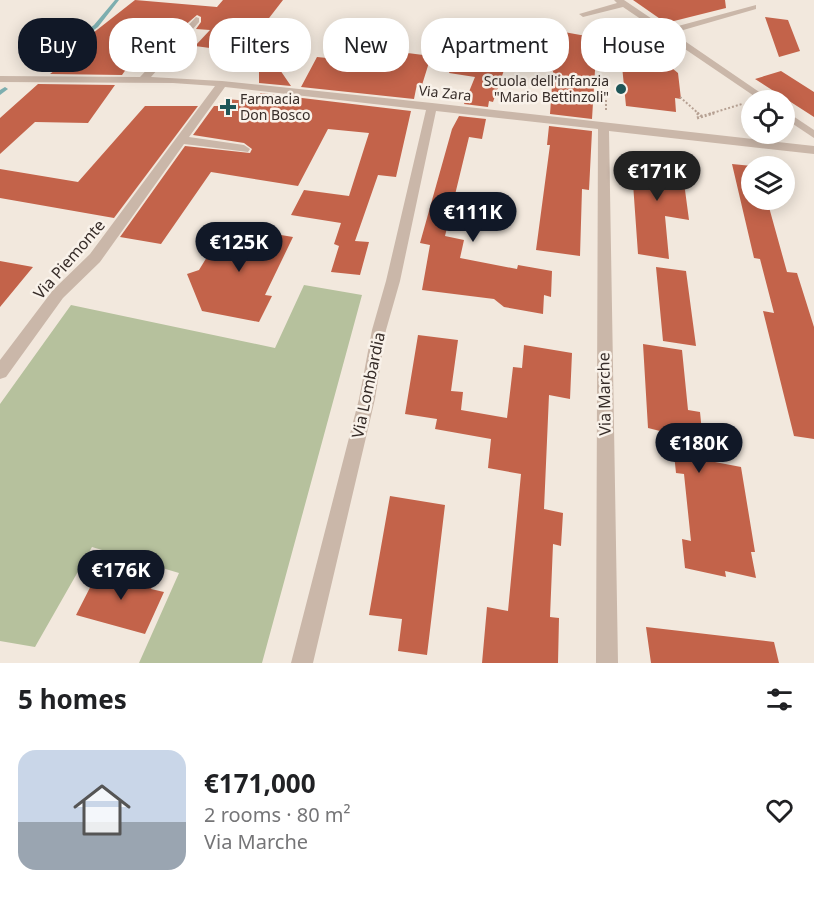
<!DOCTYPE html>
<meta charset="utf-8">
<style>
body{margin:0;font-family:"Noto Sans",sans-serif;background:#f6f6f6;color:#202124;height:100vh;display:flex;flex-direction:column;font-size:22px;white-space:nowrap}
*{box-sizing:border-box;margin:0}
p{font-size:20px;color:#757577}
.icon{flex:none;width:33px;height:33px;fill:none;stroke:currentColor;stroke-width:2;stroke-linecap:round;stroke-linejoin:round}
.map{position:relative;height:663px;overflow:hidden}
.panel{display:flex;flex-direction:column;background:#fff;flex:1}
.panel>*{flex:none}
.guide{position:absolute;left:18px;top:18px;width:778px;height:54px;display:flex;gap:12px}
.fabs{position:absolute;left:741px;top:90px;display:grid;gap:12px}
.fabs a{display:grid;place-items:center;width:54px;height:54px;border-radius:50%;background:#fff;box-shadow:0 3px 15px #0003;font-size:30px}
.price{position:absolute;translate:-50% -51px;padding:0 14px;border-radius:21px;background:#111827;color:#fff;font-size:20px;line-height:39px;filter:drop-shadow(0 2px 3px #0008)}
.price::after{content:'';position:absolute;left:50%;top:36px;width:18px;height:14px;margin-left:-9px;background:inherit;clip-path:polygon(0 0,100% 0,50% 100%)}
.price.current{background:#222;color:#fff}
ul{padding:0;list-style:none}
li{display:flex;align-items:center;gap:18px;height:150px;padding:0 18px}
li+li{border-top:2px solid #e0e0e0}
li span{display:grid;place-items:center;flex:none;width:168px;height:120px;border-radius:18px;color:#555}
li>.icon{margin-inline-start:auto}
span .icon{width:72px;height:72px;fill:#fffc;stroke-width:1}
li b{font-size:26px}
h2{display:flex;justify-content:space-between;align-items:center;height:72px;padding:0 18px;font-size:26px}
.tag{padding:0 21px;border-radius:24px;background:#fff;box-shadow:0 3px 15px #0003;font-size:21px;line-height:54px}
.tag.current{background:#111827;color:#fff}
.map>svg:first-child{display:block}
.green{fill:#b6c19d}
.lines{fill:none;stroke-linecap:round;stroke-linejoin:round}
.stream{fill:#7daeaf;fill-rule:evenodd}
.building{fill:#c3634a}
.path-far1{stroke:#b6a193;stroke-width:2;stroke-dasharray:2 2;stroke-linecap:butt}
.path{stroke:#b6a193;stroke-width:3;stroke-dasharray:2 2;stroke-linecap:butt}
.minor{fill:#cab7a9;fill-rule:evenodd}
.poi-dot{fill:#1f5658;stroke:#f9f2ea;stroke-width:2}
.labels{text-anchor:middle;stroke-width:5;stroke-linejoin:round;paint-order:stroke}
.far-poi-label{font-size:14px;fill:#372d29;stroke:#f9f2ea;text-anchor:end}
.far-street-label{font-size:14px;fill:#372d29;stroke:#f9f2ea}
.street-label{font-size:16px;fill:#372d29;stroke:#f9f2ea}
</style>
<div class="map">
<svg width="814" height="663" viewBox="0 0 814 663">
<rect width="100%" height="100%" fill="#f2e8dd"/>
<path class="green" d="M304 285 362 295 262 663H139L179 573 92 547 35 647 0 641V404L71 305 275 348Z"/>
<g class="lines">
<path class="stream" d="M115 0H119L98 27 40 69H36V67L94 25Z
M5 87 8 89 0 95V90Z"/>
</g>
<path class="building" d="M135 0 217 7 223 0H283L242 53 228 51 214 55 210 48 195 46 210 30 196 29 201 22V17L197 15 183 27 157 25 122 75 50 74 55 70H46Z
M633 0H725L726 8 666 23Z
M765 17 788 20 800 51 779 57Z
M553 30 597 38 592 119 550 114 553 71 548 70Z
M633 32 668 58 662 60 678 73 681 99 675 98 676 112 626 106 619 36Z
M464 40 512 47 493 102 489 101 488 107 464 104 475 77 449 73Z
M392 51 431 56 422 85 417 84 414 99 301 87 317 57 387 64Z
M259 65 278 67 291 86 259 83Z
M781 71 814 92V117L755 79Z
M38 84 115 85 88 123 35 122 0 154V118Z
M260 93 411 111 396 177 378 175 355 241 369 242 360 275 331 272 339 246 334 244 341 223 291 215 304 190 349 196 369 133 328 129 298 186 211 172 161 244 120 237 185 146 250 153 252 149 244 143 193 135 214 106H222L227 99 260 102Z
M145 106H198L114 218 0 198V169L78 182Z
M459 116 486 119 482 139 469 137 445 236 464 240 460 258 517 269 518 265 552 271 551 297 544 295 543 314 504 307 494 299 422 290 430 245 420 243 452 129Z
M549 126 592 131 589 190 582 189 580 256 536 250 550 145H547Z
M631 155 681 160 689 220 665 216 669 259 638 254Z
M732 164 752 166V200H767L787 272 797 273 814 327V439L794 436 763 311 774 313 760 259 754 258Z
M226 226 293 237 265 295 272 296 259 322 202 311 187 274 199 270Z
M0 261 33 267 0 307Z
M656 267 686 271 696 346 663 341Z
M418 335 458 340 451 391 463 392 461 410 507 418 513 367 522 368 524 345 572 353 570 399 549 395 544 509 563 513 561 546 553 544 550 617 559 618 558 663H482L487 607 508 611 521 474 488 468 491 439 435 429 437 419 405 414Z
M643 344 682 350 688 410 700 412 704 452 714 453 715 462 741 467 755 552H751L756 578 725 571 726 577 685 568 682 539 691 541 684 474 676 473 672 434 648 428Z
M390 496 445 505 427 655 398 651 402 619 369 615Z
M100 568 154 582 151 589 164 592 145 634 76 615Z
M646 627 774 642 779 663H651Z"/>
<g class="lines">
<path class="path-far1" d="M680 97 699 114
M606 100V111
M709 114 742 104"/>
<path class="path" d="M697 113 701 116
M697 118 714 113"/>
<path class="minor" d="M614 0H624L667 29 756 5V9L673 33 771 100H760L623 7 583 17 579 14 617 3Z
M196 17 199 18V22L151 77 222 81 432 103 814 146V154L609 131 618 663H596L598 129 436 111 400 281 386 330 375 399 313 663H291L359 399 372 330 386 281 426 110 225 87 189 137 244 145 250 149 248 152 184 144 100 262 63 298 6 377 0 379V360L53 290 90 254 215 86 173 83 0 82V76L140 77Z
M784 110 814 130V138L784 118Z"/>
</g>
<g class="poi-dot">
<circle cx="621" cy="89" r="6"/>
<path d="M225 98h6v6h6v6h-6v6h-6v-6h-6v-6h6z"/>
</g>
<g class="labels">
<g class="far-poi-label">
<text x="609" y="86">Scuola dell'infanzia<tspan x="609" dy="16">"Mario Bettinzoli"</tspan></text>
<text x="240" y="104" text-anchor="start">Farmacia<tspan x="240" dy="16">Don Bosco</tspan></text>
</g>
<g class="far-street-label">
<text transform="translate(445 93) rotate(6)" y="5">Via Zara</text>
</g>
<g class="street-label">
<text transform="translate(69 259) rotate(-49)" y="6">Via Piemonte</text>
<text transform="translate(368 385) rotate(-78)" y="6">Via Lombardia</text>
<text transform="translate(604 394) rotate(-91)" y="6">Via Marche</text>
</g>
</g>
</svg>
<div class="fabs">
<a><svg class="icon" aria-label="locate" viewBox="0 0 24 24"><circle cx="12" cy="12" r="6"/><path d="M12 2v4M12 18v4M2 12h4M18 12h4"/></svg></a>
<a><svg class="icon" aria-label="layers" viewBox="0 0 24 24"><path d="M12 4l9 5-9 5-9-5zM3 14l9 5 9-5"/></svg></a>
</div>
<b class="price current" style="left:657px;top:202px">€171K</b>
<b class="price" style="left:473px;top:243px">€111K</b>
<b class="price" style="left:239px;top:273px">€125K</b>
<b class="price" style="left:699px;top:474px">€180K</b>
<b class="price" style="left:121px;top:601px">€176K</b>
<div class="guide">
<a class="tag current">Buy</a>
<a class="tag">Rent</a>
<a class="tag">Filters</a>
<a class="tag">New</a>
<a class="tag">Apartment</a>
<a class="tag">House</a>
</div>
</div>
<section class="panel">
<h2>5 homes<svg class="icon" aria-label="filters" viewBox="0 0 24 24"><path d="M4 7h16M4 17h16"/><circle cx="9" cy="7" r="2"/><circle cx="15" cy="17" r="2"/></svg></h2>
<ul>
<li><span style="background:linear-gradient(#c9d6e8 60%,#9aa5b1 0)"><svg class="icon" aria-label="home" viewBox="0 0 24 24"><path d="M3 11l9-7 9 7M6 9v11h12V9"/></svg></span><div><b>€171,000</b><p>2 rooms · 80 m²</p><p>Via Marche</p></div><svg class="icon" aria-label="heart" viewBox="0 0 24 24"><path d="M12 20l-8-8c-3-5 5-10 8-4 3-6 11-1 8 4z"/></svg></li>
</ul>
</section>
